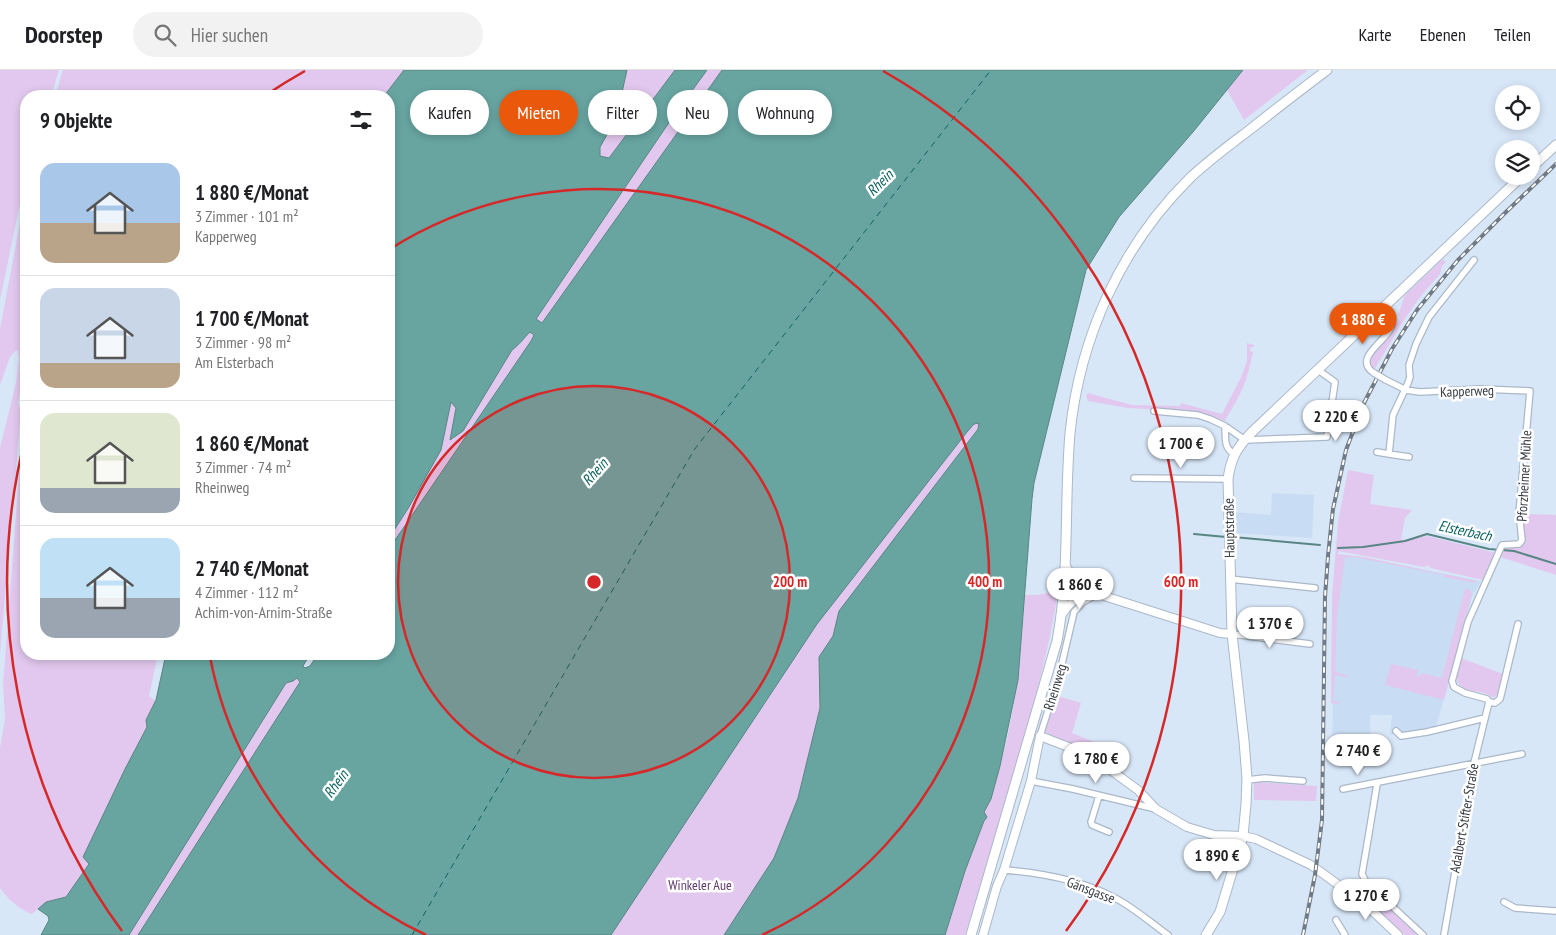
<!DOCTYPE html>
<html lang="de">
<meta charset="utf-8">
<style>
body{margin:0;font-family:"PT Sans Narrow",sans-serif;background:#f2f2f2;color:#202124;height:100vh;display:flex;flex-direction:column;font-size:19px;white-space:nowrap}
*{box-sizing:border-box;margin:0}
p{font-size:16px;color:#757577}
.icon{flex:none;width:28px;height:28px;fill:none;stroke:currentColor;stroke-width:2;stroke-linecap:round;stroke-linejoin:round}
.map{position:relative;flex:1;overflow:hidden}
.sheet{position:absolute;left:20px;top:20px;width:375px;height:570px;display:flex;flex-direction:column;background:#fff;border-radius:20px;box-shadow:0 2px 8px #0003}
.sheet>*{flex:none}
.top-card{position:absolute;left:410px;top:20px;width:475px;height:45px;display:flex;gap:10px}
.tools{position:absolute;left:1495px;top:15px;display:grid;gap:10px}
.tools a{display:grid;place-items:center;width:45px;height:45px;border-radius:50%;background:#fff;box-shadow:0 2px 8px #0003;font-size:25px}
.price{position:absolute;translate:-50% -42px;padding:0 11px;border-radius:18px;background:#fff;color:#222;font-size:16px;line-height:32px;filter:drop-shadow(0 1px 2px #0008)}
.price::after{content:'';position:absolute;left:50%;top:30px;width:15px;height:11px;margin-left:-8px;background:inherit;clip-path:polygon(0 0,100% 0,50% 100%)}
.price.on{background:#ea580c;color:#fff}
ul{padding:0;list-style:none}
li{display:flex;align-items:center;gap:15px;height:125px;padding:0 20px}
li+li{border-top:1px solid #e0e0e0}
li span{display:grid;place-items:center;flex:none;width:140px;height:100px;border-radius:15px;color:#555}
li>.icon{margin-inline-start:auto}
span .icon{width:60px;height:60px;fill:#fffc;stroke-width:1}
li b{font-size:21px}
h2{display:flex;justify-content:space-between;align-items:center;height:60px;padding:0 20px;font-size:21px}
.tag{padding:0 18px;border-radius:22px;background:#fff;box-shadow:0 2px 8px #0003;font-size:18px;line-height:45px}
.tag.on{background:#ea580c;color:#fff}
header{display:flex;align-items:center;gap:30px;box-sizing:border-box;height:70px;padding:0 25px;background:#fff;border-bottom:1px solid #e0e0e0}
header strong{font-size:24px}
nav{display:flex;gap:28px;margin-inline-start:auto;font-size:18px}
.search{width:350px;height:45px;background:#f2f2f2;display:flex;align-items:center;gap:12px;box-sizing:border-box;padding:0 18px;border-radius:28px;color:#757577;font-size:19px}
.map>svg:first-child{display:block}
.built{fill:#c8dcf3}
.green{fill:#e2c8ee}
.water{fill:#68a5a1;stroke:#598584}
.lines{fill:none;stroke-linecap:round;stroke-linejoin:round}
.stream{stroke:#598584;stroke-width:2}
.ferry{stroke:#0c635f;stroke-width:1;stroke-dasharray:6 5;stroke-linecap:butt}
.minor-casing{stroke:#aab8c8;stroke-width:8}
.tertiary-casing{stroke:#aab8c8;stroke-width:10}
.secondary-casing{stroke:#aab8c8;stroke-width:11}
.primary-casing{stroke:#aab8c8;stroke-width:11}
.minor{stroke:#fff;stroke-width:5.5}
.tertiary{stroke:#fff;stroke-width:8}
.secondary{stroke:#fff;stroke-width:9}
.primary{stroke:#fff;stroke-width:9}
.rail-casing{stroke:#727b85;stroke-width:4}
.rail{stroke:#fff;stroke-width:2;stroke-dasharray:5.5;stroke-linecap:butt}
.minor-bridge-casing{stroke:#aab8c8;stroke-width:8;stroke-linecap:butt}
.minor-bridge{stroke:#fff;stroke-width:5.5}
.ring{fill:none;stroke:#d62828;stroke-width:2.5}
.labels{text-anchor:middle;stroke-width:5;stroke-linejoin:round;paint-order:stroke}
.street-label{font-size:14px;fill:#363b42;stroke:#fff}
.park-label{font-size:14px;fill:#5f3b6f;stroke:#fff}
.water-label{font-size:15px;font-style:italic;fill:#0c635f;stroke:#fff}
.centre{fill:#d62828;stroke:#fff;stroke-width:2.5}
.ring-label{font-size:15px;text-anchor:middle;font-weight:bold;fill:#d62828;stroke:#fff;stroke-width:5;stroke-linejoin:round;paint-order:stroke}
</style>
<header>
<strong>Doorstep</strong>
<div class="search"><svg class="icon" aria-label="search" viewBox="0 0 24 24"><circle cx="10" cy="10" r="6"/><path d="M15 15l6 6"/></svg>Hier suchen</div>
<nav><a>Karte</a><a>Ebenen</a><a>Teilen</a></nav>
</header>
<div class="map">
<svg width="1556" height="865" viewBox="0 0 1556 865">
<rect width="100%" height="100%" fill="#d8e7f8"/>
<path class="built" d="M1272 423 1314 425 1312 468 1235 463 1234 442 1271 445Z
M1357 486 1481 511 1472 527 1436 657 1390 665 1392 645H1370L1371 689 1332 692 1334 527 1336 488Z"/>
<path class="green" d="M0 0H59L51 26H26V105L0 230Z
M63 0H405L384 26H114L117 20H112L109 26H55Z
M504 0H675L609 88 600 86V77L602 73Z
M707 0H722L542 253 536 249 668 54Z
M1243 0H1308L1244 50 1227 20Z
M26 121V274L24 297 18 334 21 341 0 584V378L16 313 19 289 18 281 16 280 10 287 0 315V259Z
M1443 189 1446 192 1442 196 1440 204 1420 227 1404 250 1374 300 1370 296V288L1389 266 1400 248 1398 245 1405 225Z
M531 262 534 265 531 271 389 479V468L409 437 441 380 451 331 457 338 450 369 463 361 512 280C520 274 524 268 531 262Z
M1247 273 1254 275V277H1251L1250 281 1253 282C1250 296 1247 310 1240 324 1236 333 1229 342 1225 351L1199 342 1128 338 1088 331 1086 326 1088 323 1132 335 1180 336 1181 333 1222 344 1241 307 1247 291Z
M26 314V584H158L149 626 156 631 146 650 147 657 125 699 89 794 66 827 46 832 32 844C17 838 9 830 0 818V678L5 649 3 615Z
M981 345 985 348 883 486 798 728 774 788 725 865H608L663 786 817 554 838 524Z
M1348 400 1374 405 1370 434 1412 440 1405 448 1401 470 1427 466 1496 483 1483 510 1430 498 1429 495 1424 497 1338 481V484L1364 487 1476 511 1475 513 1444 507V505L1354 487 1345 488 1337 544 1335 602 1347 605V607L1335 605 1333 631 1339 632V634L1331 633 1332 526 1338 452Z
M1531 444 1556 445V505L1500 487 1505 478 1517 476 1524 472 1525 467 1522 447Z
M1465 519 1470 520 1472 524 1444 630 1385 615 1391 594 1418 600 1417 606 1420 607 1421 603 1442 608Z
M1058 521C1049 582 1032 642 1014 701 998 756 982 811 965 865H945L965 801 986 747 984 742C1013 673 1020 599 1025 525H1037Z
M1461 588 1503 604 1497 625 1493 628C1483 617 1462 627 1456 608Z
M297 608 301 612 138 865H129L286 612 293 611Z
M1055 625 1081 633 1072 663 1097 673 1091 683 1043 661Z
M1254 712 1317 716 1316 731 1254 730Z
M1361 811 1416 863 1415 865H1405L1353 818Z"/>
<path class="water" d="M404 0H627L616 49 600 77V86L609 88 675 0H707L668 54 536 249 542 253 722 0H1243L1193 62 1119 147 1086 200 1034 413 1032 429 1018 610 1000 696 991 729 984 742 987 747 984 751 965 801 945 865H724L774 788 798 728 820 638 819 587 833 566 839 541 978 359 979 353 974 354 967 362 817 554 611 865H138L300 612 297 608 293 611 286 613 129 865H41L49 850 48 846 38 839 46 832 66 827 89 794 83 787 125 699 147 657 146 650 156 630 166 584H310L303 596 305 598 310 596 318 584H389V479L531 271 534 265 530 262C524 268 520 274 512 280L463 361 450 370 456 338 451 332 441 380 409 437 389 468V26H384Z"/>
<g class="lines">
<path class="stream" d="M1194 464 1226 467
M1233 467 1320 475
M1338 478 1363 477 1405 471 1427 464 1489 479 1514 481 1556 494"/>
<path class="ferry" d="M412 865 694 380 991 0"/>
<g class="minor-casing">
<path id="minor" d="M1374 303C1351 288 1389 270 1392 255 1393 249 1388 241 1386 236
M1386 310 1406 320 1420 322 1480 319 1530 321 1519 443 1522 470 1519 474 1502 475 1498 484 1468 552 1454 604 1452 611 1454 617 1465 623 1487 629 1489 632 1495 633 1500 629 1518 554
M1154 341 1198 345 1210 349 1225 356 1245 370 1327 367 1335 312 1318 300
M1225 356C1226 368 1223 377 1234 384
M1377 382 1389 384
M1409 387 1389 384 1393 345 1408 313 1410 307 1409 295 1416 274 1429 247 1474 190
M1134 408 1228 409
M1230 509 1315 518
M1232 564 1310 574
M1396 661 1401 666 1427 662 1485 648
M1040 666 1060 602 1074 542 1083 532 1097 524
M1247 710 1265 708 1303 711
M1031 711 1073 719 1156 739
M1377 714 1369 763 1362 804 1366 812 1423 865
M1343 719 1522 684
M1099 726 1091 752 1092 755 1109 762
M1004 800C1042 803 1081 810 1115 828 1133 837 1151 853 1168 865
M1504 832 1515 838 1556 841
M1336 850 1345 865
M1444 865 1474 693 1489 632"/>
</g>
<g class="tertiary-casing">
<path id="tertiary" d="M1066 496 1074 510 1092 522
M1074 510 1069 512 1065 516 1074 521 1098 524 1220 563 1232 564
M1062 544 1068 536 1083 522
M983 865 997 816 1004 800 1031 711 1040 666 1089 685 1097 690 1138 720 1156 739 1187 757 1214 765 1243 766 1256 769 1311 795 1365 834 1398 865"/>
</g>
<g class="secondary-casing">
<path id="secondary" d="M1531 98 1556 75
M1206 865 1220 842 1243 766 1246 734 1247 708 1244 671 1232 564 1228 409C1231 388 1236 379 1251 363L1522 106"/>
</g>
<g class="primary-casing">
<path id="primary" d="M971 865 1057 571C1070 502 1064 433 1070 363 1080 267 1121 176 1190 108 1209 90 1231 74 1252 58 1277 38 1302 19 1327 0"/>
</g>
<use href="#minor" class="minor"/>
<use href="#tertiary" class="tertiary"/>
<use href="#secondary" class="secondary"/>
<use href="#primary" class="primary"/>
<g class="rail-casing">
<path id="rail" d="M1303 865 1315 805 1322 750 1325 527 1328 486 1333 439 1346 380 1364 333 1392 279 1417 240 1458 190 1506 142 1556 94"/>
</g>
<use href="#rail" class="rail"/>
<g class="minor-bridge-casing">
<path id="minor-bridge" d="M1374 303 1386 310"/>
</g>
<use href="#minor-bridge" class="minor-bridge"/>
</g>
<circle cx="594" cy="512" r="196" fill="#d62828" fill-opacity=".12"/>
<g class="ring">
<circle cx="594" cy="512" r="196"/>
<path d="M426 865A391 391 0 0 1 210 587M390 179A391 391 0 1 1 762 865"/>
<path d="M122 861A587 587 0 0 1 26 365M266 25A587 587 0 0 1 305 1M883 1A587 587 0 0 1 1066 861"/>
</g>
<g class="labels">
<g class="street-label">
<text transform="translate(1467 321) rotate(-2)" y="5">Kapperweg</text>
<text transform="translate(1524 406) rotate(-87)" y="5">Pforzheimer Mühle</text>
<text transform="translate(1229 458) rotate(-91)" y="5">Hauptstraße</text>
<text transform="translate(1055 617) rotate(-73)" y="5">Rheinweg</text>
<text transform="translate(1464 748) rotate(-80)" y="5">Adalbert-Stifter-Straße</text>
<text transform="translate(1091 820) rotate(21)" y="5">Gänsgasse</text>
</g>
<g class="park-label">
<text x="700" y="820">Winkeler Aue</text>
</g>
<g class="water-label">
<text transform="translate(880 113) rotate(-45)" y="5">Rhein</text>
<text transform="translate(595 402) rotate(-48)" y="5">Rhein</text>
<text transform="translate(1465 461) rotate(12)" y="5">Elsterbach</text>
<text transform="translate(336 714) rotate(-54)" y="5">Rhein</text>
</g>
</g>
<circle cx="594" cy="512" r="8" class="centre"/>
<g class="ring-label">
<text x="790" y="517">200 m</text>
<text x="985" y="517">400 m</text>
<text x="1181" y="517">600 m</text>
</g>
</svg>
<div class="tools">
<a><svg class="icon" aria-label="locate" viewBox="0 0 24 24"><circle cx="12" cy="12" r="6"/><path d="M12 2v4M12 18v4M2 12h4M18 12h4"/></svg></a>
<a><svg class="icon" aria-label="layers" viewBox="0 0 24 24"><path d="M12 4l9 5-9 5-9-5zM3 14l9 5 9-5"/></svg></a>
</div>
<b class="price on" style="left:1363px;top:275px">1 880 €</b>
<b class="price" style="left:1336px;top:372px">2 220 €</b>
<b class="price" style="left:1181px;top:399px">1 700 €</b>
<b class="price" style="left:1080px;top:540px">1 860 €</b>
<b class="price" style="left:1270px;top:579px">1 370 €</b>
<b class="price" style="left:1358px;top:706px">2 740 €</b>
<b class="price" style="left:1096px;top:714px">1 780 €</b>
<b class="price" style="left:1217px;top:811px">1 890 €</b>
<b class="price" style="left:1366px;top:851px">1 270 €</b>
<div class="top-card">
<a class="tag">Kaufen</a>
<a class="tag on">Mieten</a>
<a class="tag">Filter</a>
<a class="tag">Neu</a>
<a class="tag">Wohnung</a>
</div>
<section class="sheet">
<h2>9 Objekte<svg class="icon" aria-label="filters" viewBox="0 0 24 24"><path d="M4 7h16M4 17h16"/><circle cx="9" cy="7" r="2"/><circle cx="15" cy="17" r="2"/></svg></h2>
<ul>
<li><span style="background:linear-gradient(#a9c7e8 60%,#b9a48a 0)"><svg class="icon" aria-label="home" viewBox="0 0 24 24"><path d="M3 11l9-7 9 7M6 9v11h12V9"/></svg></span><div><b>1 880 €/Monat</b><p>3 Zimmer · 101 m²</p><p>Kapperweg</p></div></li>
<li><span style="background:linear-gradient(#c9d6e8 75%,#b9a48a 0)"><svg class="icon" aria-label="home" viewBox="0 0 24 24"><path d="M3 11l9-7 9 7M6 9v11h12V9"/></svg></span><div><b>1 700 €/Monat</b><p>3 Zimmer · 98 m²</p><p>Am Elsterbach</p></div></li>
<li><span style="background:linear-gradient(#dfe7d0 75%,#9aa5b1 0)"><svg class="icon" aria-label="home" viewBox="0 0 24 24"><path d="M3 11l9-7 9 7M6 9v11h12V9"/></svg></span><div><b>1 860 €/Monat</b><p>3 Zimmer · 74 m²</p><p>Rheinweg</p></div></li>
<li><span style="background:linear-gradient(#bfe0f5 60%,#9aa5b1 0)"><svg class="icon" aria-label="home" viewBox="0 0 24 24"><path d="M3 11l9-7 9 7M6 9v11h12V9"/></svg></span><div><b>2 740 €/Monat</b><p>4 Zimmer · 112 m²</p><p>Achim-von-Arnim-Straße</p></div></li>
</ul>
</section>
</div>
